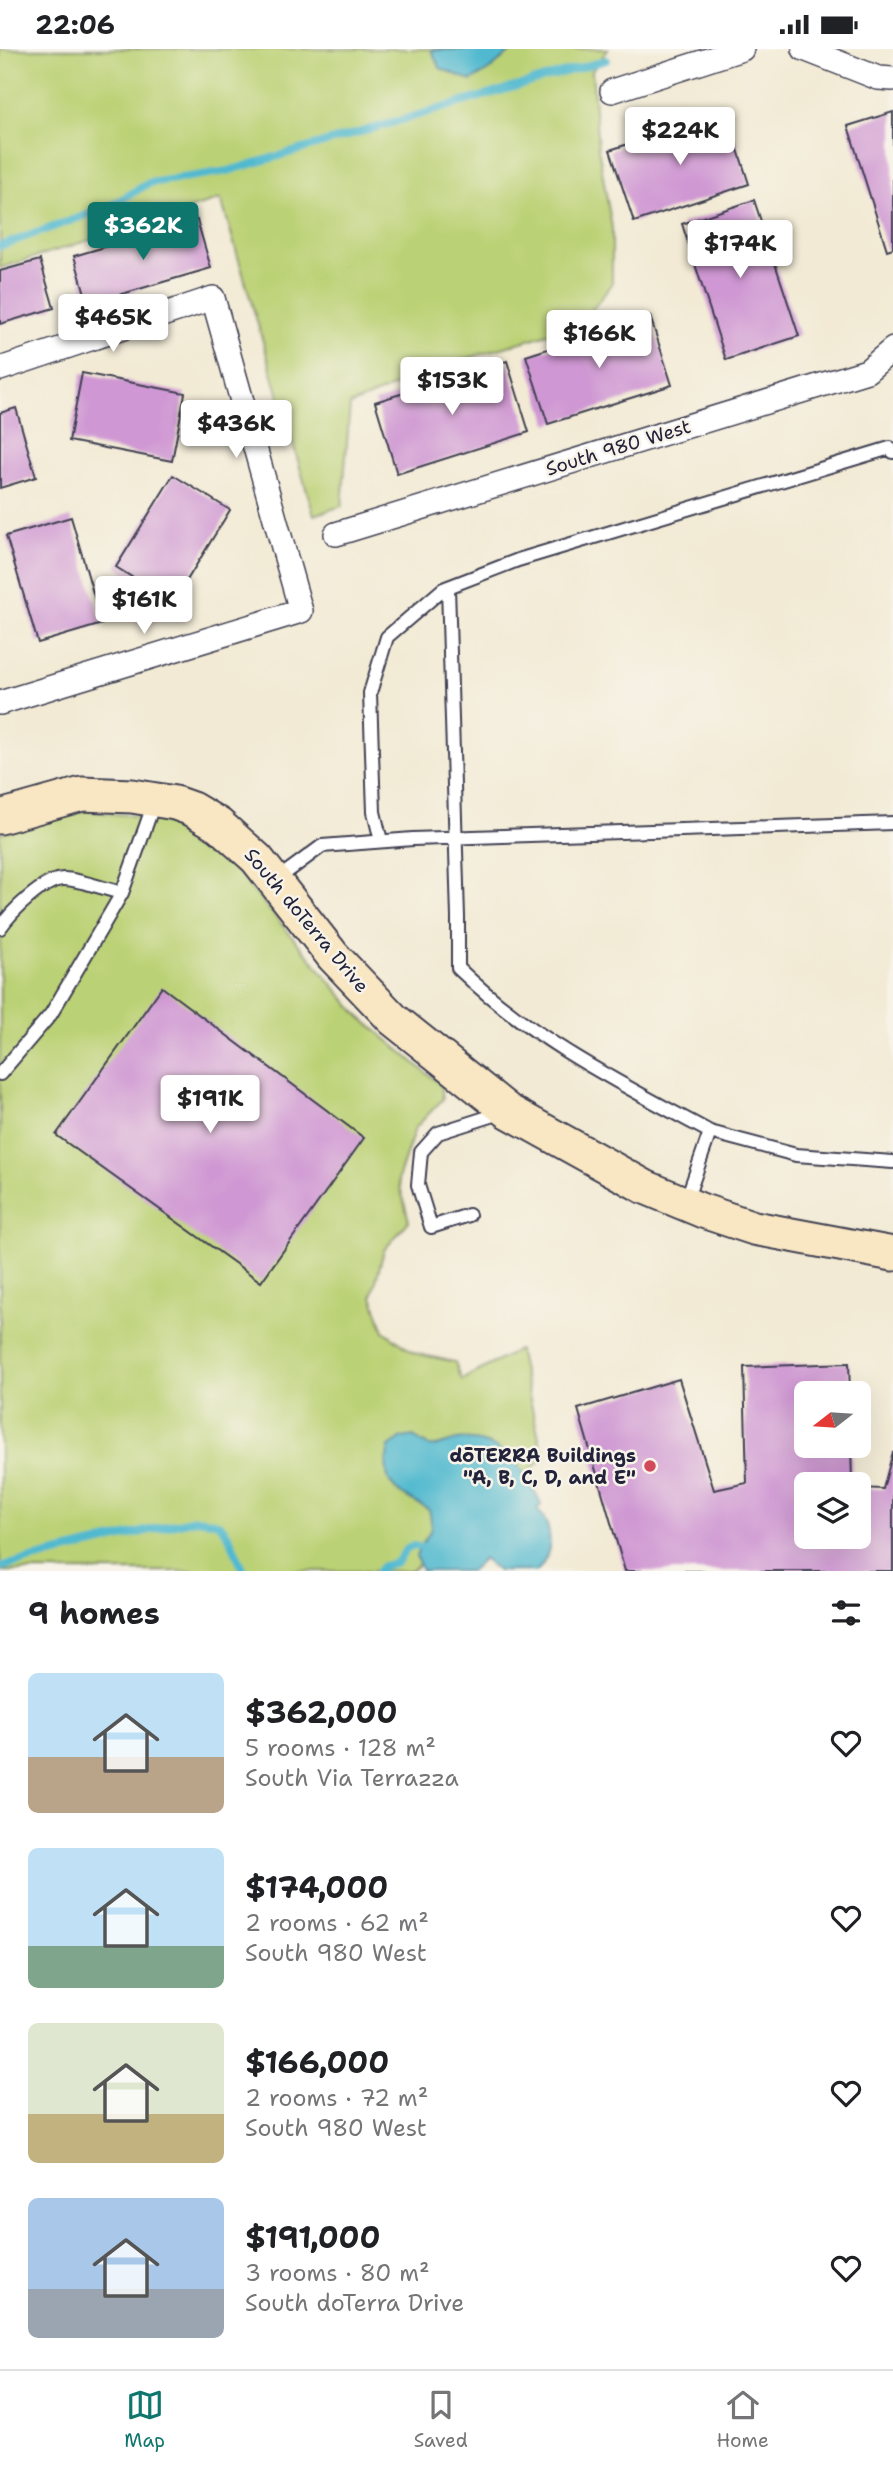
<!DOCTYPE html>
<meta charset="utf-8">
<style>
body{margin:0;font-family:"Shantell Sans",sans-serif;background:#f6f6f6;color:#202124;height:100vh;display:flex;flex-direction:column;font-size:26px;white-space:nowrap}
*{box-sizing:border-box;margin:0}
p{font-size:23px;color:#757577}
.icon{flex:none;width:38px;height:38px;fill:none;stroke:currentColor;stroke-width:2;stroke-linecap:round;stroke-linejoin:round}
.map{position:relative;height:1522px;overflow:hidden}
.sheet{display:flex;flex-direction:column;background:#fff;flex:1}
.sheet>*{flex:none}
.needle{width:46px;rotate:253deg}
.buttons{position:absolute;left:794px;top:1332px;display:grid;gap:14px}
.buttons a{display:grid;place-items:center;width:77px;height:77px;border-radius:10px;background:#fff;box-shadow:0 7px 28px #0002;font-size:35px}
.price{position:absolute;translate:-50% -60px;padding:0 16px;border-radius:7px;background:#fff;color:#222;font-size:23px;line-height:46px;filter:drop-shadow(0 2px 4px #0008)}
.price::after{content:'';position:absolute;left:50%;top:42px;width:21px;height:16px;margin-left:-10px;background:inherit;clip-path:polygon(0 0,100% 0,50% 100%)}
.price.current{background:#0f766e;color:#fff}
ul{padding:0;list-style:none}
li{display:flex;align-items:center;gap:21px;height:175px;padding:0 28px}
li span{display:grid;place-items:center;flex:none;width:196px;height:140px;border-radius:10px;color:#555}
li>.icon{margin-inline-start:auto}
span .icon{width:84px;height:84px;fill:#fffc;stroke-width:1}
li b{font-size:30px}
h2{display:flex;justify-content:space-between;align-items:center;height:84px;padding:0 28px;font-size:30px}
.status{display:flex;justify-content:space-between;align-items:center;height:49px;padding:0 35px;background:#fff;direction:ltr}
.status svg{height:19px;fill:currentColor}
.menu{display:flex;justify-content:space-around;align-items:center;height:98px;border-top:2px solid #e0e0e0;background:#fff;font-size:19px;color:#757577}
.menu a{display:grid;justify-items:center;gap:4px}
.menu .current{color:#0f766e}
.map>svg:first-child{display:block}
.green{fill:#bbd175;stroke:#6e7a58;stroke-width:2}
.water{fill:#51b9cf;stroke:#3a6e85;stroke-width:2}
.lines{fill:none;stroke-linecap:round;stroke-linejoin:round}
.stream{stroke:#51b9cf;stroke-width:8}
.building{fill:#cf97d3}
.lane-casing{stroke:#414052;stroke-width:16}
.street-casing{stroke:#414052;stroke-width:26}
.secondary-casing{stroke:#414052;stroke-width:37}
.lane{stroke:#fff;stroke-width:12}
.street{stroke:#fff;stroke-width:23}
.secondary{stroke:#f9e7c3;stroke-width:33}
.poi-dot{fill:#d1495b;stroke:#f7f3e8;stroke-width:2.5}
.labels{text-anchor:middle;stroke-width:5;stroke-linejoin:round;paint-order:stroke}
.street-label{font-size:19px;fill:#22223b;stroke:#f7f3e8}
.poi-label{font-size:19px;font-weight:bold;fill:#22223b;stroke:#f7f3e8;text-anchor:end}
</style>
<div class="status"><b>22:06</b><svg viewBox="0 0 49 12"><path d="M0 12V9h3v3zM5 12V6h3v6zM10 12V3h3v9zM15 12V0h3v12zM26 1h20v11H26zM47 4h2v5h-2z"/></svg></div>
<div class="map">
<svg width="893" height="1522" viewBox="0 0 893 1522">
<rect width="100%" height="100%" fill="#f7f3e8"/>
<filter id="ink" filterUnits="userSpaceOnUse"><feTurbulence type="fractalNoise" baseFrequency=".0143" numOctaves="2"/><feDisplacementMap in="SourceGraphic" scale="14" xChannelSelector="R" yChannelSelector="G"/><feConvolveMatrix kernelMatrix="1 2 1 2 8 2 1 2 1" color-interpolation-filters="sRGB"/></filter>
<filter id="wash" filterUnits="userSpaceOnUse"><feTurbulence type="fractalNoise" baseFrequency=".00686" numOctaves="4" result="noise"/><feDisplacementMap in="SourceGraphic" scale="28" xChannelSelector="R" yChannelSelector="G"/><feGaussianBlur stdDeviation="1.57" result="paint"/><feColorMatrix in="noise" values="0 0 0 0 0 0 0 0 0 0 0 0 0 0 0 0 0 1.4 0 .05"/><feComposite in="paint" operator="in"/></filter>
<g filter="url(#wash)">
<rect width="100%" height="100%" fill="#f2ead4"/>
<path class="green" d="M0 0H608L592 22 598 99 612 179V235L581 275 442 317 350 356 342 457 314 466 221 150 0 219Z
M79 761 172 771 219 801 360 968 441 1036 443 1050 415 1079 398 1130 409 1172 384 1201 372 1247 384 1282 414 1304 455 1313 462 1331 518 1301 544 1409 411 1522H0V784Z"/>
<path class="water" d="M514 0 493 18 471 32 440 19 431 1Z
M414 1387C434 1407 441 1392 463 1390 468 1390 474 1392 479 1393 513 1400 528 1426 541 1456L537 1460C554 1478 554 1504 537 1522H498L483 1510 471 1522H422L416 1507C424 1485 436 1488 429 1461 398 1442 379 1440 389 1398L402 1389Z"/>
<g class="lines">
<path class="stream" d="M0 197 109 158 149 134 228 122 606 11
M0 1518 195 1470C201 1471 211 1471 217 1474 230 1481 237 1509 244 1522
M379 1522 383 1517 397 1513C410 1497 405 1493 428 1501"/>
</g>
<g id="blocks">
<path class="building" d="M726 63 749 135 634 173 610 101Z
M893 63V199L887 201 848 77Z
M754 151 799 287 726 311 682 175Z
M197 171 211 219 88 255 74 207Z
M40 211 54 259 0 275V222Z
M650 267 672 336 548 375 526 307Z
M507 312 529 383 397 425 375 353Z
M82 324 185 344 172 412 69 392Z
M16 359 36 428 0 439V364Z
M173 426 230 461 173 554 116 518Z
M71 468 102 575 38 594 6 487Z
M162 938 364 1089 261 1233 56 1086Z
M849 1314 850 1344H807V1396H851L852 1435H807V1488H859V1439L883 1440 893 1403V1522H625L578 1360 679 1330 714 1441 747 1434 744 1318Z"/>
</g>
</g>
<g filter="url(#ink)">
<use href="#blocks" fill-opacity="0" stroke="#414052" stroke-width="2"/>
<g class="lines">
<g class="lane-casing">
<path id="lane" d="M448 538 458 868V919C531 990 621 1035 710 1083
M381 792 374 763 370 644 387 588 443 540 518 511 890 399 893 403
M276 831 322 797 413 790 893 774
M0 879C11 863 43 831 63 830 75 829 108 841 122 844
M0 1025 51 965 122 844 154 754
M685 1155 710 1083 796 1106 893 1113
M469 1166 431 1178 418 1136 421 1103 438 1084 504 1063"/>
</g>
<g class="street-casing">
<path id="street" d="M804 0 878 29 893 30
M612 42 742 0
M0 320 213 249 301 562 0 654
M336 485 867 322 893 300"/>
</g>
<g class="secondary-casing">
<path id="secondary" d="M0 768 82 745 132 747 175 754 192 760 219 776 257 810 333 907 393 970 508 1062 645 1138 703 1162 754 1179 893 1205"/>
</g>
<use href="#lane" class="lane"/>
<use href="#street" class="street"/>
<use href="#secondary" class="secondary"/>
</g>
</g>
<circle class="poi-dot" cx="650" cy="1417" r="7"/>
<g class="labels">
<g class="street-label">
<text transform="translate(618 398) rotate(-17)" y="7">South 980 West</text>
<text transform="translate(307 871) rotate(50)" y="7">South doTerra Drive</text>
</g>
<g class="poi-label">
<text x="636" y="1413">dōTERRA Buildings<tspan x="636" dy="22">"A, B, C, D, and E"</tspan></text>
</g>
</g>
</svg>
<div class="buttons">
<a><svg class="needle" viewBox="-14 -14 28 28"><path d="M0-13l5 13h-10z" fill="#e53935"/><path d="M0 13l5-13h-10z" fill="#757577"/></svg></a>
<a><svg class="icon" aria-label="layers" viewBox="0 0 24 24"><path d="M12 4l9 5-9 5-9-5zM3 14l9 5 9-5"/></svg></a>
</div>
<b class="price" style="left:680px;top:118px">$224K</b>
<b class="price current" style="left:143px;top:213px">$362K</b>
<b class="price" style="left:740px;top:231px">$174K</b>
<b class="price" style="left:113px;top:305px">$465K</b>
<b class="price" style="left:599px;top:321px">$166K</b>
<b class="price" style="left:452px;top:368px">$153K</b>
<b class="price" style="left:236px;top:411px">$436K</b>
<b class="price" style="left:144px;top:587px">$161K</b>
<b class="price" style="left:210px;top:1086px">$191K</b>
</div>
<section class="sheet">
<h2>9 homes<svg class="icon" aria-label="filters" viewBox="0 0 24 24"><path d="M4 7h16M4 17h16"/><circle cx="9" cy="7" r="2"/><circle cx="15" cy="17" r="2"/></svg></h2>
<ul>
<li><span style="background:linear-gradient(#bfe0f5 60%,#b9a48a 0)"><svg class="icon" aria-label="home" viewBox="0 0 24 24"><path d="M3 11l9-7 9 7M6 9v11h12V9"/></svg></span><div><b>$362,000</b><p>5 rooms · 128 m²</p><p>South Via Terrazza</p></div><svg class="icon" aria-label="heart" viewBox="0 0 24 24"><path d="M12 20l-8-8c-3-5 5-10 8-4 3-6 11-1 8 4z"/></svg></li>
<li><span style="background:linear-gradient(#bfe0f5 70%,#7fa58c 0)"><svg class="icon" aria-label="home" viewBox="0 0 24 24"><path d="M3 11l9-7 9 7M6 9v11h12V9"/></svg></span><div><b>$174,000</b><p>2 rooms · 62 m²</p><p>South 980 West</p></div><svg class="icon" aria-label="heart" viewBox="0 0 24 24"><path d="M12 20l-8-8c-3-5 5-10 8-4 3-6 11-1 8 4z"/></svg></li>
<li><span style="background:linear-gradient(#dfe7d0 65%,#c2b280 0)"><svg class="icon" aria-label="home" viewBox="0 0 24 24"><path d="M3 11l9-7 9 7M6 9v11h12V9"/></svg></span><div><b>$166,000</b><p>2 rooms · 72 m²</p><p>South 980 West</p></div><svg class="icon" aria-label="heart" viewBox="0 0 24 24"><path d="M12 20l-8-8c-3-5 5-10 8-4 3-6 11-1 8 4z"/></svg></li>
<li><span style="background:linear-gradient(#a9c7e8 65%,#9aa5b1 0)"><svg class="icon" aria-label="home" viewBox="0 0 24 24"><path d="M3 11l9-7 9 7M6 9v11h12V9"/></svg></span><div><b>$191,000</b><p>3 rooms · 80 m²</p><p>South doTerra Drive</p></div><svg class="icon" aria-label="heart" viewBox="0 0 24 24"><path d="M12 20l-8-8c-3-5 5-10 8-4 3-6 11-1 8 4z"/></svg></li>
</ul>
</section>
<nav class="menu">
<a class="current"><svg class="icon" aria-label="map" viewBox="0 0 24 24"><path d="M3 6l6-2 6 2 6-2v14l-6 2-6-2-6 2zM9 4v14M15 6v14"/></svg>Map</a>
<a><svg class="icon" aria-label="saved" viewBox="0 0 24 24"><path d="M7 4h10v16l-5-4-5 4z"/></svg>Saved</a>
<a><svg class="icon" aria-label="home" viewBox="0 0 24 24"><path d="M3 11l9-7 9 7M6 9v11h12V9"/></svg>Home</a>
</nav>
